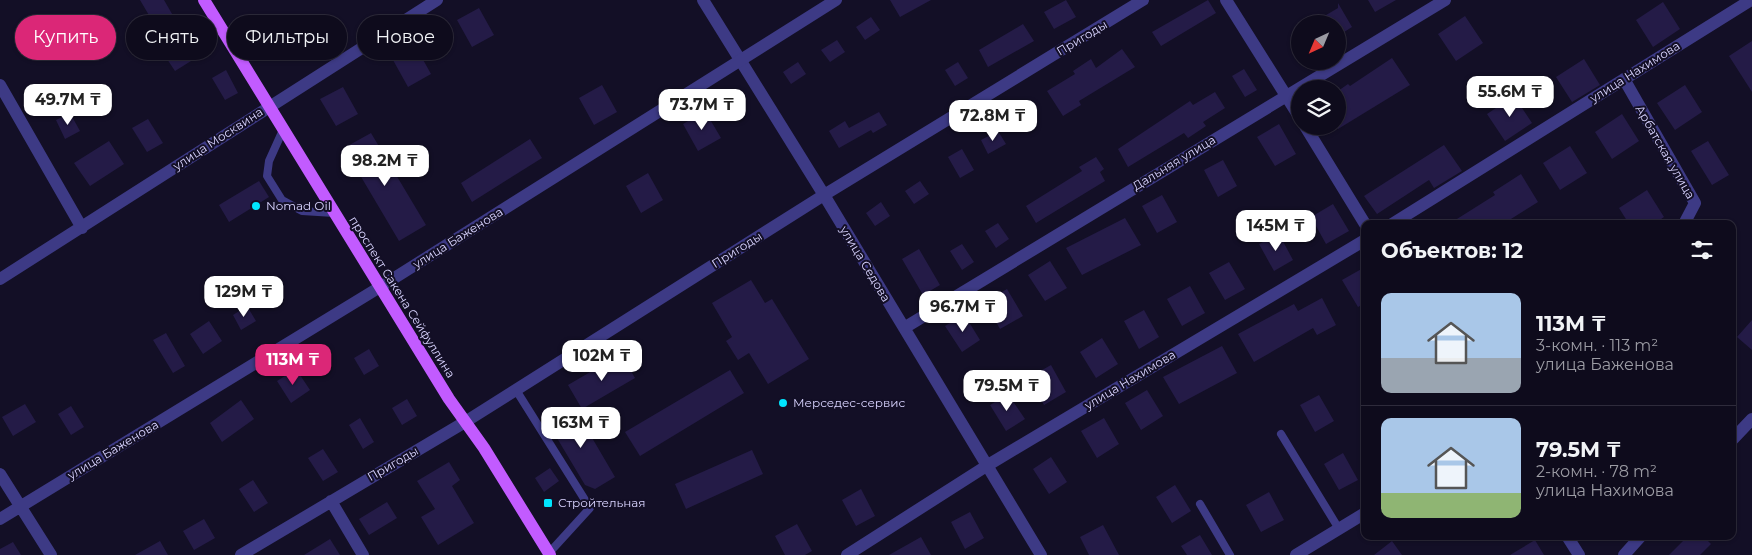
<!DOCTYPE html>
<html lang="ru">
<meta charset="utf-8">
<style>
body{margin:0;font-family:Montserrat,sans-serif;background:#171425;color:#f1f3f6;height:100vh;display:flex;flex-direction:column;font-size:19px;white-space:nowrap}
*{box-sizing:border-box;margin:0}
p{font-size:16px;color:#9b9ba3}
.icon{flex:none;width:28px;height:28px;fill:none;stroke:currentColor;stroke-width:2;stroke-linecap:round;stroke-linejoin:round}
.map{position:relative;flex:1;overflow:hidden}
.side{position:absolute;left:1361px;top:220px;width:375px;height:320px;display:flex;flex-direction:column;background:#0e0b1c;border-radius:10px;box-shadow:0 1px 4px #0004,0 0 0 1px #2e2b3b}
.side>*{flex:none}
.guide{position:absolute;left:15px;top:15px;width:475px;height:45px;display:flex;gap:10px}
.needle{width:32px;rotate:224deg}
.buttons{position:absolute;left:1291px;top:15px;display:grid;gap:10px}
.buttons a{display:grid;place-items:center;width:55px;height:55px;border-radius:50%;background:#0e0b1c;box-shadow:0 1px 4px #0004,0 0 0 1px #2e2b3b;font-size:25px}
.price{position:absolute;translate:-50% -42px;padding:0 11px;border-radius:10px;background:#fff;color:#222;font-size:16px;line-height:32px;filter:drop-shadow(0 1px 2px #0008)}
.price::after{content:'';position:absolute;left:50%;top:30px;width:15px;height:11px;margin-left:-8px;background:inherit;clip-path:polygon(0 0,100% 0,50% 100%)}
.price.active{background:#db2777;color:#fff}
ul{padding:0;list-style:none}
li{display:flex;align-items:center;gap:15px;height:125px;padding:0 20px}
li+li{border-top:1px solid #2e2b3b}
li span{display:grid;place-items:center;flex:none;width:140px;height:100px;border-radius:10px;color:#555}
li>.icon{margin-inline-start:auto}
span .icon{width:60px;height:60px;fill:#fffc;stroke-width:1}
li b{font-size:21px}
h2{display:flex;justify-content:space-between;align-items:center;height:60px;padding:0 20px;font-size:21px}
.chip{padding:0 18px;border-radius:22px;background:#0e0b1c;box-shadow:0 1px 4px #0004,0 0 0 1px #2e2b3b;font-size:18px;line-height:45px}
.chip.active{background:#db2777;color:#fff}
.map>svg:first-child{display:block}
.building{fill:#241b47}
.lines{fill:none;stroke-linecap:round;stroke-linejoin:round}
.service{stroke:#3d3a85;stroke-width:8}
.minor{stroke:#3d3a85;stroke-width:12}
.tertiary{stroke:#3d3a85;stroke-width:12}
.primary{stroke:#c25bff;stroke-width:12}
.poi-dot{fill:#00e5ff;stroke:#130f26;stroke-width:2}
.labels{text-anchor:middle;stroke-width:4;stroke-linejoin:round;paint-order:stroke}
.street-label{font-size:12px;fill:#d9d4ff;stroke:#130f26}
.poi-label{font-size:12px;fill:#d9d4ff;stroke:#130f26;text-anchor:start}
</style>
<div class="map">
<svg width="1752" height="555" viewBox="0 0 1752 555">
<rect width="100%" height="100%" fill="#130f26"/>
<path class="building" d="M140 0H164L190 45 192 44 199 56 175 71 167 59 173 56Z
M890 0H931L900 17Z
M1066 0 1076 17 1054 29 1044 12Z
M1208 0 1216 13 1161 46 1152 32Z
M1368 0H1396L1375 12Z
M1663 2 1680 29 1653 47 1636 20Z
M1338 3 1352 27 1338 36V24H1311L1338 8Z
M479 8 494 35 472 47 457 20Z
M1465 16 1483 43 1456 61 1438 34Z
M871 17 880 30 865 40 856 27Z
M52 18 67 41 44 56 29 32Z
M1023 24 1034 41 988 67 979 50Z
M300 30 309 43 292 56 283 43Z
M837 40 845 52 830 62 821 50Z
M1752 41V92L1729 56Z
M416 47 431 74 408 87 393 60Z
M1122 49 1135 67 1079 101 1081 105 1063 116 1047 91 1075 74 1073 71 1091 59 1096 68Z
M1392 58 1410 85 1338 129V91L1348 84 1350 86Z
M1584 59 1600 85 1572 102 1556 77Z
M798 62 806 74 791 84 783 72Z
M958 62 968 78 955 86 945 70Z
M1244 69 1257 90 1245 97 1232 76Z
M226 70 238 93 225 100 212 78Z
M602 85 617 112 594 125 579 98Z
M1685 85 1702 112 1675 130 1657 103Z
M343 87 358 114 336 126 320 99Z
M1215 92 1225 108 1203 122 1206 126 1188 138 1184 133 1128 167 1118 149 1190 101 1193 105Z
M1514 96 1532 123 1505 141 1487 114Z
M705 111 721 138 698 151 683 124Z
M879 112 887 125 873 133 871 130 839 148 829 131 845 121 849 128Z
M70 113 80 131 65 139 56 120Z
M1622 114 1639 141 1612 159 1595 132Z
M148 119 163 143 147 152 132 128Z
M1279 124 1296 154 1275 166 1257 137Z
M998 131 1006 144 988 154 981 140Z
M371 133 426 225 399 241 344 148Z
M530 139 542 158 472 202 461 183Z
M109 141 124 164 90 186 74 163Z
M1708 141 1729 175 1712 185 1691 151Z
M1444 145 1462 171 1434 188 1429 180 1377 214 1364 196Z
M1570 146 1587 173 1560 190 1543 163Z
M962 149 974 170 960 178 948 157Z
M1096 157 1104 169 1100 172 1105 181 1036 223 1026 206 1082 171 1079 167Z
M1223 160 1237 186 1218 197 1204 170Z
M648 173 663 200 641 213 626 186Z
M1521 174 1538 202 1503 224H1449L1495 195 1493 192Z
M259 181 269 197 229 222 219 205Z
M920 181 929 194 914 204 905 191Z
M1647 190 1664 217 1654 224H1629L1619 208Z
M1162 195 1177 222 1157 233 1142 206Z
M881 202 890 216 875 226 866 213Z
M1333 204 1349 231 1326 244 1311 217Z
M1125 218 1141 245 1082 275 1066 248Z
M998 223 1009 239 996 248 985 231Z
M1279 234 1293 260 1274 271 1259 244Z
M962 244 974 262 962 270 950 251Z
M919 249 940 285 923 295 902 259Z
M1050 261 1067 288 1045 301 1028 275Z
M1229 262 1245 289 1225 300 1209 273Z
M1365 267V303L1358 307 1342 280Z
M751 280 765 303 772 299 809 359 768 384 749 353 738 360 726 341 732 337 712 303Z
M1190 286 1205 313 1182 326 1167 299Z
M1007 289 1023 316 1000 329 985 302Z
M1322 298 1336 325 1317 335 1313 328 1254 362 1238 334 1294 304 1298 311Z
M247 306 256 321 241 330 233 315Z
M1144 310 1159 337 1139 349 1124 321Z
M964 314 980 340 962 352 945 326Z
M1752 320V350L1737 337Z
M209 321 222 341 203 354 190 334Z
M166 333 185 366 173 373 153 340Z
M1102 338 1118 364 1096 378 1080 352Z
M1222 346 1237 373 1179 404 1163 377Z
M369 349 379 366 364 375 354 358Z
M621 354 635 378 582 409 568 385Z
M1051 365 1066 392 1044 405 1028 378Z
M296 369 310 390 291 403 277 381Z
M730 370 744 393 640 456 625 432Z
M1147 390 1163 416 1141 430 1125 403Z
M1008 394 1025 419 1006 431 990 405Z
M1319 395 1334 421 1315 432 1300 405Z
M407 399 417 416 402 425 392 408Z
M241 400 254 419 222 442 210 423Z
M25 404 36 422 13 436 2 417Z
M71 406 84 427 71 435 58 414Z
M574 407 615 477 595 489 585 485 551 428 552 419Z
M360 418 374 442 363 449 349 425Z
M1104 418 1119 444 1097 458 1081 431Z
M323 449 338 472 323 481 308 458Z
M752 450 763 474 686 509 675 484Z
M1343 453 1358 480 1339 490 1324 464Z
M1051 457 1067 482 1049 494 1033 469Z
M449 462 460 480 452 486 474 523 438 545 421 517 435 509 417 481Z
M550 468 559 481 544 492 535 478Z
M253 480 268 503 254 512 239 489Z
M1175 485 1191 511 1172 523 1156 497Z
M861 489 875 516 856 526 842 500Z
M1269 492 1284 520 1261 532 1246 505Z
M387 502 397 518 369 535 359 519Z
M970 512 984 538 965 549 951 522Z
M204 519 215 538 194 550 183 531Z
M797 524 812 551 805 555H785L775 536Z
M1103 525 1119 555H1089L1080 537Z
M1200 535 1212 555H1187L1181 546Z
M1688 536H1703L1711 544 1700 555H1669Z
M921 537 931 555H889Z
M330 539 340 555H304Z
M1535 540 1544 555H1510Z
M160 541 168 555H135Z
M1392 541 1402 555H1374Z
M13 542 21 555H0V549Z"/>
<g class="lines">
<path class="service" d="M283 130 269 161 267 176 282 200 302 211 334 213
M516 390 590 508 549 553
M1281 434 1339 529
M1200 504 1230 555"/>
<path class="minor" d="M703 0 824 195 1041 555
M1226 0 1300 118
M1624 79 1695 203 1684 224
M0 85 82 228
M1305 126 1365 224
M1392 224 1751 0
M0 279 437 0
M904 328 1445 0
M0 474 51 555
M331 501 363 555
M0 519 380 287
M1567 536 1579 555
M241 555 465 422 824 195 1143 0
M847 555 988 465 1365 240
M1296 555 1365 513"/>
<path class="tertiary" d="M380 287 836 0
M1732 440 1752 419
M1624 555 1641 536"/>
<path class="primary" d="M204 0 449 399 484 448 550 555"/>
</g>
<g class="poi-dot">
<circle cx="256" cy="206" r="5"/>
<circle cx="783" cy="403" r="5"/>
<rect x="543" y="498" width="10" height="10" rx="2.5"/>
</g>
<g class="labels">
<g class="street-label">
<text transform="translate(1082 38) rotate(-31)" y="4">Пригоды</text>
<text transform="translate(1635 72) rotate(-32)" y="4">улица Нахимова</text>
<text transform="translate(218 139) rotate(-33)" y="4">улица Москвина</text>
<text transform="translate(1665 152) rotate(60)" y="4">Арбатская улица</text>
<text transform="translate(1174 163) rotate(-31)" y="4">Дальняя улица</text>
<text transform="translate(458 238) rotate(-32)" y="4">улица Баженова</text>
<text transform="translate(737 250) rotate(-32)" y="4">Пригоды</text>
<text transform="translate(865 264) rotate(59)" y="4">улица Седова</text>
<text transform="translate(402 297) rotate(58)" y="4">проспект Сакена Сейфуллина</text>
<text transform="translate(1130 380) rotate(-31)" y="4">улица Нахимова</text>
<text transform="translate(113 450) rotate(-31)" y="4">улица Баженова</text>
<text transform="translate(393 464) rotate(-30)" y="4">Пригоды</text>
</g>
<g class="poi-label">
<text x="266" y="210">Nomad Oil</text>
<text x="793" y="407">Мерседес-сервис</text>
<text x="558" y="507">Стройтельная</text>
</g>
</g>
</svg>
<div class="buttons">
<a><svg class="needle" viewBox="-14 -14 28 28"><path d="M0-13l5 13h-10z" fill="#e53935"/><path d="M0 13l5-13h-10z" fill="#9b9ba3"/></svg></a>
<a><svg class="icon" aria-label="layers" viewBox="0 0 24 24"><path d="M12 4l9 5-9 5-9-5zM3 14l9 5 9-5"/></svg></a>
</div>
<b class="price" style="left:1510px;top:118px">55.6M ₸</b>
<b class="price" style="left:68px;top:126px">49.7M ₸</b>
<b class="price" style="left:702px;top:131px">73.7M ₸</b>
<b class="price" style="left:993px;top:142px">72.8M ₸</b>
<b class="price" style="left:385px;top:187px">98.2M ₸</b>
<b class="price" style="left:1276px;top:252px">145M ₸</b>
<b class="price" style="left:244px;top:318px">129M ₸</b>
<b class="price" style="left:963px;top:333px">96.7M ₸</b>
<b class="price" style="left:602px;top:382px">102M ₸</b>
<b class="price active" style="left:293px;top:386px">113M ₸</b>
<b class="price" style="left:1007px;top:412px">79.5M ₸</b>
<b class="price" style="left:581px;top:449px">163M ₸</b>
<div class="guide">
<a class="chip active">Купить</a>
<a class="chip">Снять</a>
<a class="chip">Фильтры</a>
<a class="chip">Новое</a>
</div>
<section class="side">
<h2>Объектов: 12<svg class="icon" aria-label="filters" viewBox="0 0 24 24"><path d="M4 7h16M4 17h16"/><circle cx="9" cy="7" r="2"/><circle cx="15" cy="17" r="2"/></svg></h2>
<ul>
<li><span style="background:linear-gradient(#a9c7e8 65%,#9aa5b1 0)"><svg class="icon" aria-label="home" viewBox="0 0 24 24"><path d="M3 11l9-7 9 7M6 9v11h12V9"/></svg></span><div><b>113M ₸</b><p>3-комн. · 113 m²</p><p>улица Баженова</p></div></li>
<li><span style="background:linear-gradient(#a9c7e8 75%,#8fb573 0)"><svg class="icon" aria-label="home" viewBox="0 0 24 24"><path d="M3 11l9-7 9 7M6 9v11h12V9"/></svg></span><div><b>79.5M ₸</b><p>2-комн. · 78 m²</p><p>улица Нахимова</p></div></li>
</ul>
</section>
</div>
